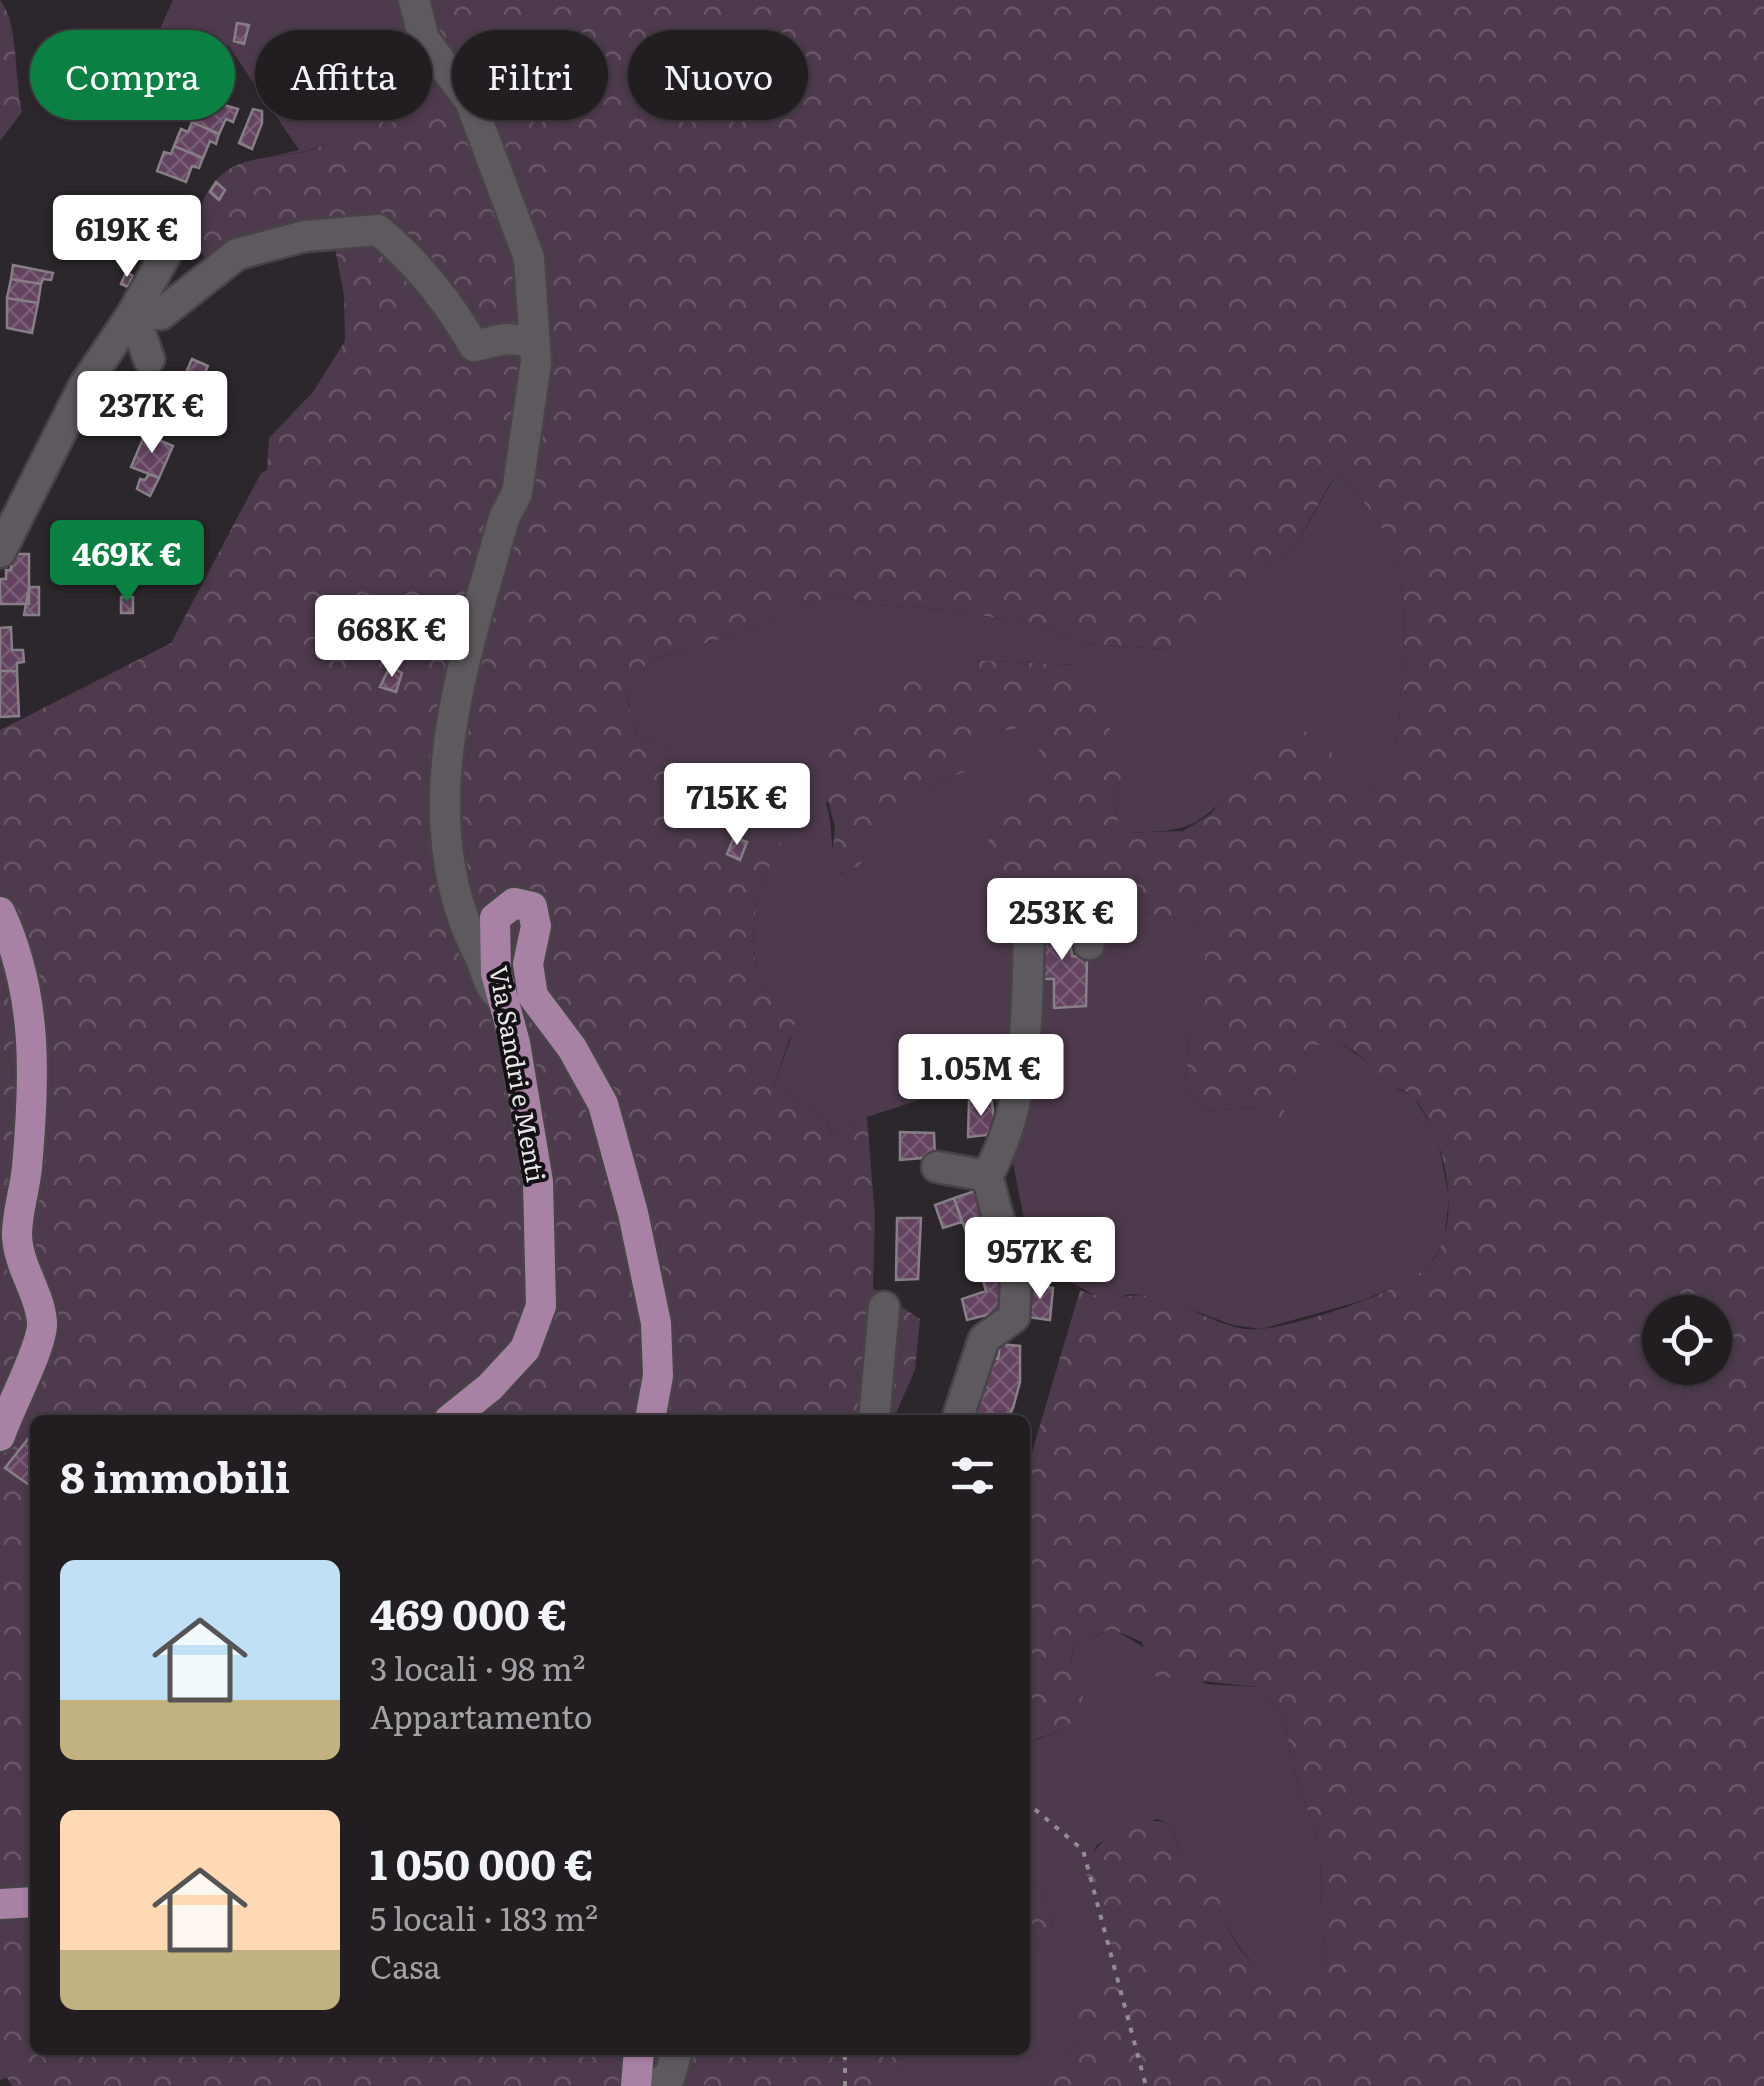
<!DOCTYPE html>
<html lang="it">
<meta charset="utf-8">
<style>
body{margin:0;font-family:Literata,serif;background:#2d2a2e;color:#f1f3f6;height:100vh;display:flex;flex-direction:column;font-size:38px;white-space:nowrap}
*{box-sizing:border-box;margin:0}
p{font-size:32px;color:#a2a2a5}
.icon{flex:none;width:55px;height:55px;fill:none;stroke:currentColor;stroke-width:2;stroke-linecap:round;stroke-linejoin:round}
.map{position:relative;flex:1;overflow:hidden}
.sheet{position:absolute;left:30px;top:1415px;width:1000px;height:640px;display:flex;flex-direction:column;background:#211d21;border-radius:15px;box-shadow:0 2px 8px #0004,0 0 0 2px #3e3b3f}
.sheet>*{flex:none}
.banner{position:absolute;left:30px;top:30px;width:1000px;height:90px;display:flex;gap:20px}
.buttons{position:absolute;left:1642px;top:1295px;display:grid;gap:20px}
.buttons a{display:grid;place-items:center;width:90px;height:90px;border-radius:50%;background:#211d21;box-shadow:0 2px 8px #0004,0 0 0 2px #3e3b3f;font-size:50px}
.price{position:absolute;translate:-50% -85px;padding:0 22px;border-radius:10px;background:#fff;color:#222;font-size:32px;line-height:65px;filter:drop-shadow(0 2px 5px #0008)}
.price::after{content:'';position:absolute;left:50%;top:60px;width:30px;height:22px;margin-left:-15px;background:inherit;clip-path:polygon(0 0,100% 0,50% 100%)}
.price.current{background:#0b8043;color:#fff}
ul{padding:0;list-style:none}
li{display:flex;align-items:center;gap:30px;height:250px;padding:0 30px}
li span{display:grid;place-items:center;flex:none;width:280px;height:200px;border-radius:15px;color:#555}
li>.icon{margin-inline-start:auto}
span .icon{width:120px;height:120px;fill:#fffc;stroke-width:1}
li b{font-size:42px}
h2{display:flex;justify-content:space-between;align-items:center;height:120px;padding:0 30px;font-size:42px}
.chip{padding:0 35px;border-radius:45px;background:#211d21;box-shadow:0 2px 8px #0004,0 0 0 2px #3e3b3f;font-size:35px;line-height:90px}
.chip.current{background:#0b8043;color:#fff}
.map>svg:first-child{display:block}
.green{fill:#4d3a4c}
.forest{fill:url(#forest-crowns);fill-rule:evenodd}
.building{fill:url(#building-cross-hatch);stroke:#867f85;stroke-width:2.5}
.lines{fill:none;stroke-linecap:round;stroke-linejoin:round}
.minor-casing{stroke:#484347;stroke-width:35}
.major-casing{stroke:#484347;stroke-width:35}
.path{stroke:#918d91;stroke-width:4;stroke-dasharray:5 8;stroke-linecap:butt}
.minor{stroke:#5e595e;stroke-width:30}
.major{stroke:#a882a5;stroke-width:30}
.labels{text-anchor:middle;stroke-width:8;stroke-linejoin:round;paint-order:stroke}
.street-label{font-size:25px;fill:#e9e6e9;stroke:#131113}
</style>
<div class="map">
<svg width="1764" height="2086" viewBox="0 0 1764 2086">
<defs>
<pattern id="forest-crowns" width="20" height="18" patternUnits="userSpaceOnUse" patternTransform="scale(2.5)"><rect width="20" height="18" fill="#4d3a4c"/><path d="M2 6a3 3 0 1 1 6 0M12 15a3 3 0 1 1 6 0" fill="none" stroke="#675666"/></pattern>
<pattern id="building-cross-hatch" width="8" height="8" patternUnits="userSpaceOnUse" patternTransform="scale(2.5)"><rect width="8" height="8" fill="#634360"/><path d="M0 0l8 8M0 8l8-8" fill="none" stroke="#795e77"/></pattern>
</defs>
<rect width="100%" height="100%" fill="#2c272c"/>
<path class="green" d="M173 0H388L368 47 376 73C355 136 334 150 269 157L299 150 228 45 121 114Z
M1344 476C1363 502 1388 528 1396 561 1413 620 1397 707 1395 769L1377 786 1356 795 1341 773 1232 789C1195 834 1176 831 1121 833L1113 802 1123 771 1077 665 970 660 826 803C834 828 829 852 840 874 867 863 860 851 879 834 908 810 910 822 932 784L965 772 982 736 1017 728 1045 743 987 831 1005 901 1135 910 1205 925V1027L1187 1036 1189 1058 1183 1085 1205 1111 1257 1108 1280 1123 1307 1046 1337 1041 1365 1060 1376 1078 1413 1096 1437 1135 1449 1198 1444 1242 1430 1264 1412 1280 1361 1301 1261 1329 1232 1325 1161 1298 1131 1294 1105 1301 1032 1260 1001 1102 947 1091 867 1117 832 1136 827 1120 774 1085 791 1038 784 1002 763 989C744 940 755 888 781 844L723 794 693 792 669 746 637 738 623 682 654 659 762 626 806 604 837 595 877 605 945 609 1039 625 1087 644 1167 649 1255 570 1291 554 1333 480Z
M1113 1629 1206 1684 1258 1687 1285 1717 1291 1762 1322 1851 1321 1922 1327 1961 1314 1982 1271 1983 1241 1950 1225 1924 1213 1878 1181 1854 1170 1824 1157 1819 1123 1829 1097 1845 1086 1873 1121 1977 1075 2009 1077 2044 1040 2086H897L899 2061 895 2050H1025V1957L1053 1927 1042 1890 1025 1874V1753L1033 1741 1066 1729 1073 1644Z"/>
<path class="forest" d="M0 0C19 21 14 81 22 112L0 141Z
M388 0H1764V2086H1040L1077 2044 1074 2009 1120 1977 1086 1873C1090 1839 1138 1811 1170 1824L1181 1854 1214 1878 1225 1924 1240 1950 1271 1982H1314L1327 1961 1321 1922 1322 1851 1291 1762 1285 1717 1258 1687 1154 1676 1142 1642 1112 1629 1073 1644 1071 1666 1085 1703 1066 1729 1033 1740 1025 1753V1476L1080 1290C1117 1306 1126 1289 1161 1298 1194 1307 1226 1333 1262 1329 1300 1325 1407 1291 1431 1263 1464 1222 1446 1138 1415 1099 1405 1087 1386 1087 1375 1077 1370 1072 1369 1063 1363 1058 1356 1052 1346 1047 1337 1041L1307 1047 1280 1123 1256 1108 1205 1111 1183 1085 1189 1058 1187 1036 1205 1027V925L1135 910 1016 908 1005 901 986 832 1044 743 1017 728 983 736 965 772 932 784 914 814 877 836 859 866 839 874 832 857 835 828 820 770 850 704 970 660 1077 665 1094 677 1123 771 1113 802 1121 833 1183 831 1211 814 1259 750 1295 728 1323 738 1356 795 1377 786 1395 768C1397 706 1413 620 1396 561 1387 528 1364 503 1344 476L1332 480 1291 554 1255 570 1200 624 1167 649 1087 644 1039 625 945 609 877 605 837 595 806 604 762 626 654 659 623 682 637 738 669 746 693 792 754 799 775 810 781 844C755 888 744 940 763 989L785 1002 797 1017 774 1085 827 1120 832 1136 867 1117 875 1216 873 1288 920 1319 915 1370 893 1420H35V2050H894L899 2061 897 2086H12L7 2078 0 2080V730L171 643 261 473 267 470 269 438 313 392 345 341 344 296 332 232 214 271 197 246C199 231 199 205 207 193 249 121 333 202 376 73L368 47 367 22ZM1660 1312H1715V1368H1660Z
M1025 1874 1042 1890 1053 1927 1025 1957Z"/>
<path class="building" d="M237 23 249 25 244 44 234 41Z
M208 100 238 109 233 122 226 119 219 134 192 122 199 105 205 107Z
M253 109 262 111V123L252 149 239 143Z
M192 122 219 134 216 144 210 141 203 158 174 146 181 129 188 132Z
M174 146 203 158 199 168 192 166 186 182 157 171 164 152 171 154Z
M216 182 225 190 219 200 210 192Z
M13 265 53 273 51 280 43 279 41 284 11 279Z
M126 272 133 276 128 287 121 284Z
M11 279 41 284 38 303 7 298Z
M7 298 38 303 32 333 7 328Z
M192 359 208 366 196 393 180 386Z
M166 380 191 391 185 405 161 394Z
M161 394 185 405 174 430 149 419Z
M145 434 173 446 159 478 131 467Z
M149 474 159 478 150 496 137 489 140 479 145 480Z
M11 554H29V604H0V579H6V570H11Z
M29 587H39V615H24Z
M121 597H133V613H121Z
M11 627 12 650H23L24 662 17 663V671H0V628Z
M390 666 402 673 396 692 380 687Z
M0 671H17L19 716 0 717Z
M734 837 747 842 740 860 727 854Z
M1068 914 1072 956 1087 957 1086 1006 1054 1008V979H1040L1041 915Z
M969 1100 992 1102 996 1134 968 1137Z
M900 1132 934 1133 935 1157 900 1160Z
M981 1189 1004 1274 983 1280 954 1198Z
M954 1198 962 1222 943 1228 935 1205Z
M897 1218H921L918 1279 896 1280Z
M1004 1274 1014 1308 967 1320 962 1299 986 1291 983 1280Z
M1031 1284 1053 1288 1050 1320 1027 1317Z
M1000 1344 1020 1346V1382L1013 1408 1007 1420H968L988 1357 998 1359Z
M28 1439 35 1445V1489L5 1468Z"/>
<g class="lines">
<g class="minor-casing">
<path id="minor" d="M414 0 424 39 470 101 529 258 536 362 517 493 504 518C465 659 407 815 479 955 486 968 487 985 499 995
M149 359 133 313 161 314 237 254 305 236 378 230C417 262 448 301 474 346L505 339 532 341
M0 552 84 386 133 313 179 230
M937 1167 987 1176 1016 1284 1014 1317 984 1339 957 1420
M987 1176C1033 1094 1026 994 1030 903L1063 898 1085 916 1089 944
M874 1420 884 1307
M654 2086 670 2076 677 2050"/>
</g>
<g class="major-casing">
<path id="major" d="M0 912C38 994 35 1078 27 1167 25 1189 17 1212 17 1235 18 1267 40 1293 42 1322 44 1344 9 1408 0 1436
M449 1420 490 1387 525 1349 541 1306 538 1182 515 1043 496 973 495 918 514 903 532 907 536 926 528 964 533 996 572 1048 603 1104 633 1213 656 1323 658 1376 650 1420
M0 1904 35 1902
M636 2086 639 2050"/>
</g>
<path class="path" d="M1025 1801 1083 1850 1146 2086
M845 2086V2050"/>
<use href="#minor" class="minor"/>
<use href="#major" class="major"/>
</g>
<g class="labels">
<g class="street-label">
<text transform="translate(517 1074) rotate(80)" y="9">Via Sandri e Menti</text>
</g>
</g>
</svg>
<div class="buttons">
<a><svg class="icon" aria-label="locate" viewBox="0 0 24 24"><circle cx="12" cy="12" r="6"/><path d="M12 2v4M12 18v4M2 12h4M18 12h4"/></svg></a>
</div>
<b class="price" style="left:127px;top:280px">619K €</b>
<b class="price" style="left:152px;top:456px">237K €</b>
<b class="price current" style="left:127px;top:605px">469K €</b>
<b class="price" style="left:392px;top:680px">668K €</b>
<b class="price" style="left:737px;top:848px">715K €</b>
<b class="price" style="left:1062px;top:963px">253K €</b>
<b class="price" style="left:981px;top:1119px">1.05M €</b>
<b class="price" style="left:1040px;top:1302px">957K €</b>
<div class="banner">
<a class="chip current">Compra</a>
<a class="chip">Affitta</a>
<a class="chip">Filtri</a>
<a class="chip">Nuovo</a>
</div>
<section class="sheet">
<h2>8 immobili<svg class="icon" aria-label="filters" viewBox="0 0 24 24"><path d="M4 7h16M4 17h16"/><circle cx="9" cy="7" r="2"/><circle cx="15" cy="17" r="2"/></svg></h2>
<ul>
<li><span style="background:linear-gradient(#bfe0f5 70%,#c2b280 0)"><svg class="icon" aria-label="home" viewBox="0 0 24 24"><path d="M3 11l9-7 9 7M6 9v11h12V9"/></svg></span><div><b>469 000 €</b><p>3 locali · 98 m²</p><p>Appartamento</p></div></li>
<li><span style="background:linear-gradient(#ffd9b3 70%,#c2b280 0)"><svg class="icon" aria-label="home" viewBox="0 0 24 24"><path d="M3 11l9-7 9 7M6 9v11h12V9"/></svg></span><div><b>1 050 000 €</b><p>5 locali · 183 m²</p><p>Casa</p></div></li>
</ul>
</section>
</div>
